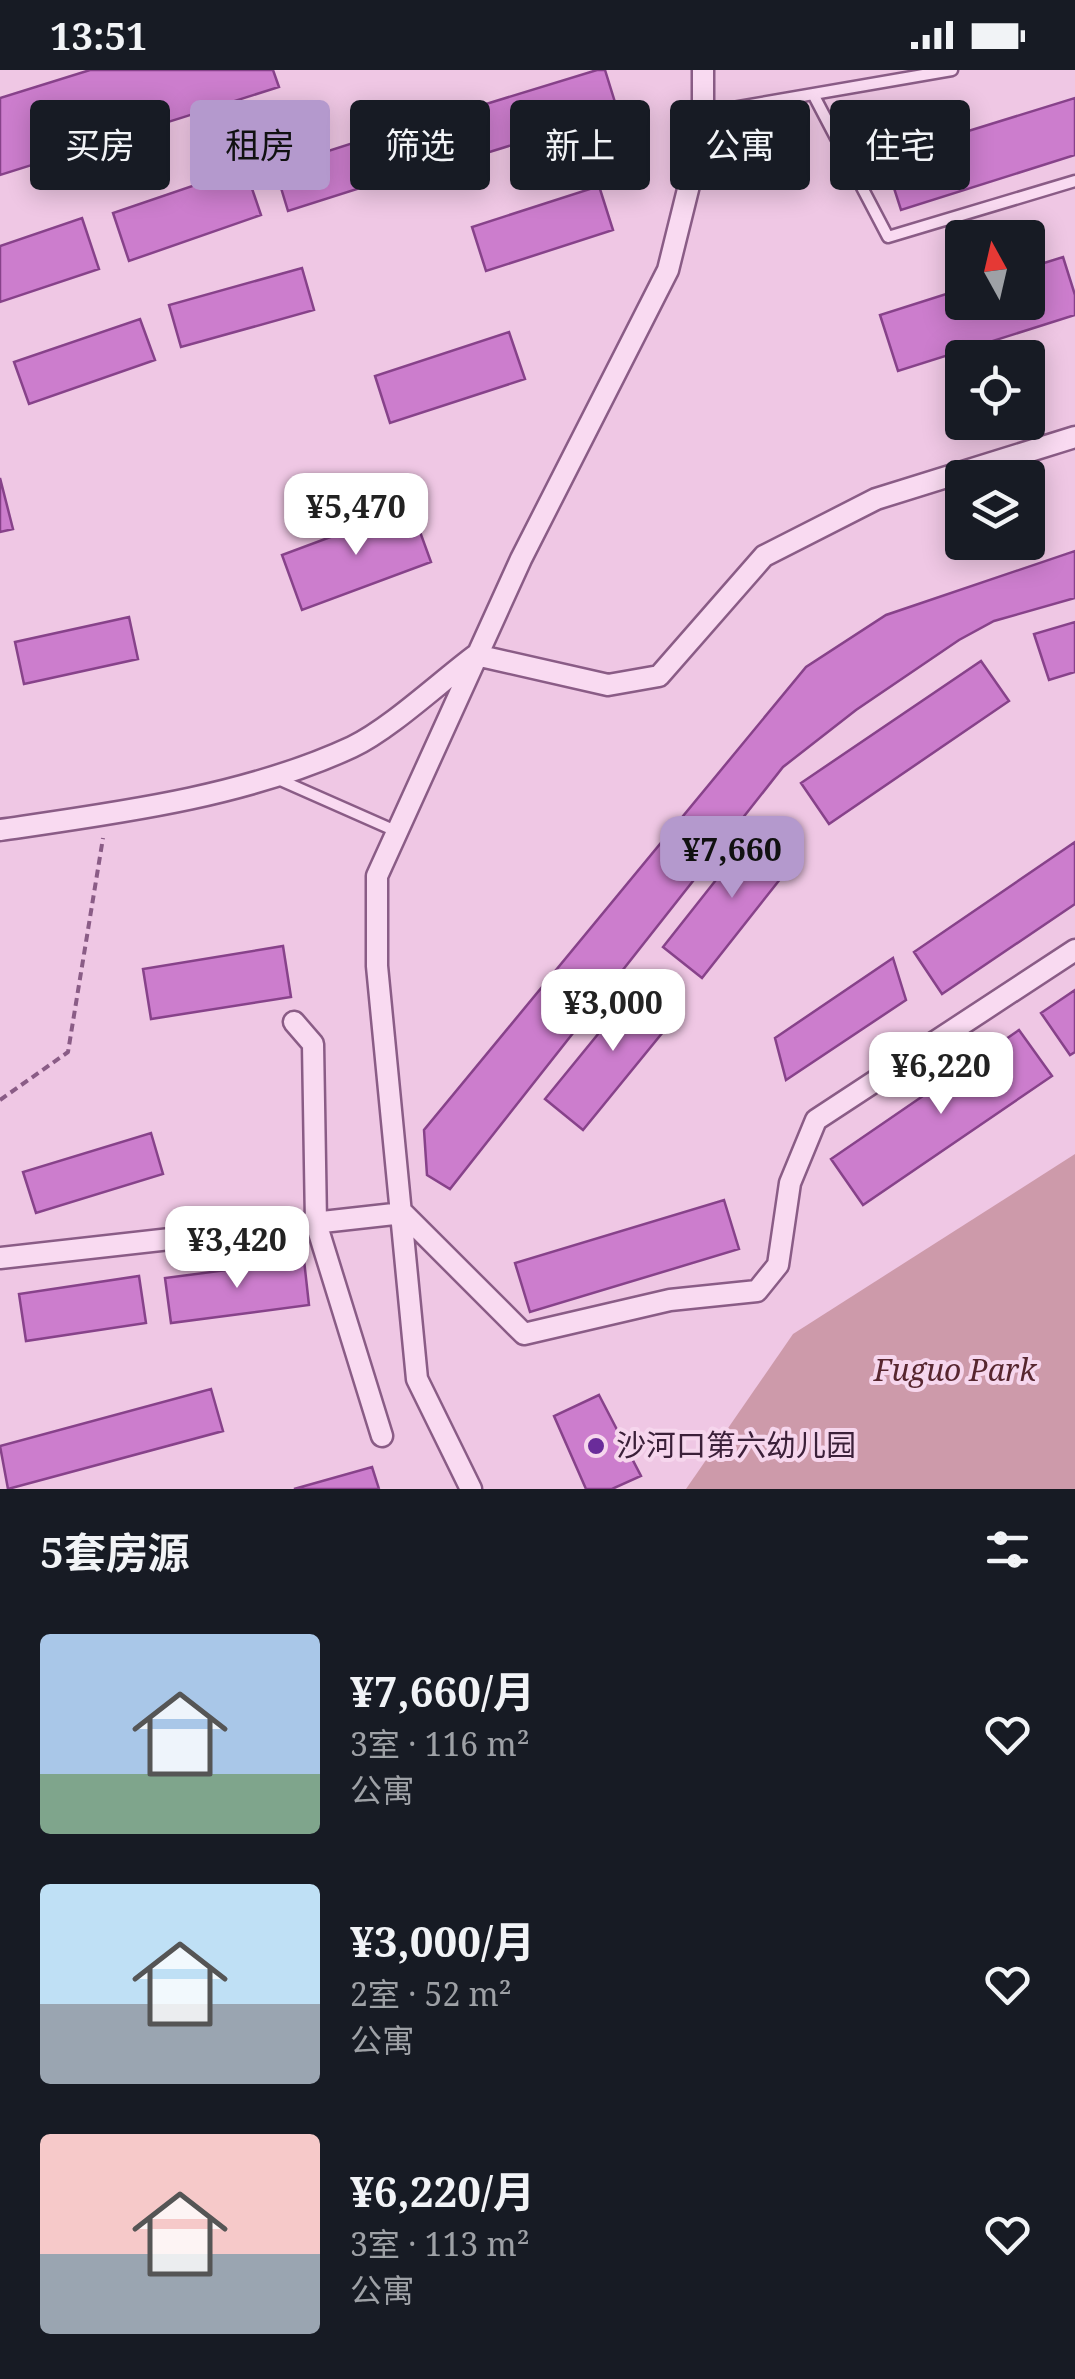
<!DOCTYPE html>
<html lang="zh">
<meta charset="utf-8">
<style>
body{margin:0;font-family:"Noto Serif","Noto Sans SC",serif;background:#20242c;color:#f1f3f6;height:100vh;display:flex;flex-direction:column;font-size:38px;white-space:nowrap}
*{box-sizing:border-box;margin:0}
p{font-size:32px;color:#9ea1a6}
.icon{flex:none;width:55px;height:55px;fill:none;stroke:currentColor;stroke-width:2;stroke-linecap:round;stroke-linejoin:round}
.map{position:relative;height:1419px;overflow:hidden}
.side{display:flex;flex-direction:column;background:#171b24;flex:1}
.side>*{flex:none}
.guide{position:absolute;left:30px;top:30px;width:1015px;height:90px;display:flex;gap:20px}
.needle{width:65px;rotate:352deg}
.tools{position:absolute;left:945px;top:150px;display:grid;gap:20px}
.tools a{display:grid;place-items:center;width:100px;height:100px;border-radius:10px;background:#171b24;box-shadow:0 5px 25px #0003;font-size:50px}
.price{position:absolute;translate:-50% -85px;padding:0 22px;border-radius:20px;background:#fff;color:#222;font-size:32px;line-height:65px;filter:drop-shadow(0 2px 5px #0008)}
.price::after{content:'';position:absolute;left:50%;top:60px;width:30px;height:22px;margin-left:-15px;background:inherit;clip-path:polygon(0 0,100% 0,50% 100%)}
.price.selected{background:#b499cd;color:#111}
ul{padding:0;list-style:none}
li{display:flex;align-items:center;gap:30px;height:250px;padding:0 40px}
li span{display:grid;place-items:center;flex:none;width:280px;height:200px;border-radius:10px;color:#555}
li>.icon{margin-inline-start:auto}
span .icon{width:120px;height:120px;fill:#fffc;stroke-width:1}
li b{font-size:42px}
h2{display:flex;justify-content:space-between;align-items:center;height:120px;padding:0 40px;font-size:42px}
.chip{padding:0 35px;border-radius:10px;background:#171b24;box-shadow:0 5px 25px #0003;font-size:35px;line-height:90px}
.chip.selected{background:#b499cd;color:#111}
.status{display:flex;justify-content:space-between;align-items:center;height:70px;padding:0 50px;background:#171b24;direction:ltr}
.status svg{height:28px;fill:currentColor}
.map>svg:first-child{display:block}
.green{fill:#cd9aaa}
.building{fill:#cc7dcd;stroke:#87428a;stroke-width:2.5}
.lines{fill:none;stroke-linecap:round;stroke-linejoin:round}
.service-casing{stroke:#8a5c86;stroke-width:15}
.minor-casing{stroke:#8a5c86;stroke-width:25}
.path{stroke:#8a5c86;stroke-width:4;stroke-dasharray:8 5;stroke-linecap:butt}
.service{stroke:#f9daf1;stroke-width:10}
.minor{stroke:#f9daf1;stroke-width:20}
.poi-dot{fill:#6a2c9a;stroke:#f6d6ed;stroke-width:4}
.labels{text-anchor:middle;stroke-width:8;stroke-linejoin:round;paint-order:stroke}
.park-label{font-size:30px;font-style:italic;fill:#57262f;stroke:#f6d6ed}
.poi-label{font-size:30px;fill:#3b2039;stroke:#f6d6ed;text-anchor:start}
</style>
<div class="status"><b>13:51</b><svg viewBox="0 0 49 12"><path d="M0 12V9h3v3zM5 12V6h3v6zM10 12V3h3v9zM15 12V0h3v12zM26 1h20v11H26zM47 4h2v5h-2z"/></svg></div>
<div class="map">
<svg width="1075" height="1419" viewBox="0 0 1075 1419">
<rect width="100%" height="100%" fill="#efc7e4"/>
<path class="green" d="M1075 1084V1419H686L793 1264Z"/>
<path class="building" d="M90 0H273L279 17 0 105V28Z
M597 0H605L618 42 451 94 437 49Z
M1075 28V85L901 140 884 87Z
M406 56 420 99 288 141 275 98Z
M245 98 261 145 129 191 113 143Z
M599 116 613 160 486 201 472 157Z
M82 148 99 199 0 232V176Z
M1063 187 1075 225V245L898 301 880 245 962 219V232H1028V198Z
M302 198 314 240 181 277 169 235Z
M140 249 155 290 29 334 14 292Z
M509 262 525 309 390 353 375 306Z
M0 408 13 459 0 462Z
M411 437 431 492 302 540 282 485Z
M1075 481V528L994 551 959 570 856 640 783 697 450 1119 427 1105 424 1060 806 597 886 545Z
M129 547 138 589 24 614 15 572Z
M1075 552V602L1049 610 1034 564Z
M981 591 1009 631 829 754 801 713Z
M761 753 800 784 702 908 663 877Z
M1075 772V834L942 924 914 882Z
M283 876 291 927 151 949 143 899Z
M893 888 906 930 786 1010 775 968Z
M643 909 681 940 583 1060 545 1029Z
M1075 920V982L1070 985 1041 943Z
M1019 960 1052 1006 863 1135 831 1089Z
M151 1063 163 1104 36 1143 23 1102Z
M724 1130 739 1179 530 1242 515 1193Z
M304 1190 309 1235 171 1253 165 1208Z
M139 1206 146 1253 26 1271 19 1224Z
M211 1319 223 1361 8 1419 0 1376Z
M599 1325 641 1406 612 1419H586L554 1346Z
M372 1397 379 1419H294Z"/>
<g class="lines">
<g class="service-casing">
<path id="service" d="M813 24 888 167 1075 111
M704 43 952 0
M278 709 398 762"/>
</g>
<g class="minor-casing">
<path id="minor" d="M0 760C117 743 244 727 352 677 390 659 441 611 476 585L608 615 659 606 764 486 876 429 1075 367
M294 952 313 974 316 1153 382 1366
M0 1188 403 1143 524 1264 670 1230 757 1221 778 1195 790 1113 816 1050 1075 880
M471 1419 417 1309 377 896V806L521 489 668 200 703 59V0"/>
</g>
<path class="path" d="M0 1030 68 982 103 768"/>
<use href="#service" class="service"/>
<use href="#minor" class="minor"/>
</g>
<circle class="poi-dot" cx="596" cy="1376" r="10"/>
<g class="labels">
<g class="park-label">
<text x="955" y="1311">Fuguo Park</text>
</g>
<g class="poi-label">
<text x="616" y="1386">沙河口第六幼儿园</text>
</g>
</g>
</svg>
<div class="tools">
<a><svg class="needle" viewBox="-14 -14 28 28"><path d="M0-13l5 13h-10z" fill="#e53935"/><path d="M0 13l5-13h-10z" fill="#9ea1a6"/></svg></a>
<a><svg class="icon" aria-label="locate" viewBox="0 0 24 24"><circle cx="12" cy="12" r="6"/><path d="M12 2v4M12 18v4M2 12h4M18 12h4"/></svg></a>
<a><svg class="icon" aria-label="layers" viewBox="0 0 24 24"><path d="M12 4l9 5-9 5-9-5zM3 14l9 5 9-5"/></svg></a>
</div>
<b class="price" style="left:356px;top:488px">¥5,470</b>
<b class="price selected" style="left:732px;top:831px">¥7,660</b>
<b class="price" style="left:613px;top:984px">¥3,000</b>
<b class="price" style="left:941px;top:1047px">¥6,220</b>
<b class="price" style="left:237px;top:1221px">¥3,420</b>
<div class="guide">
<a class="chip">买房</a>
<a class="chip selected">租房</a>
<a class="chip">筛选</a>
<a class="chip">新上</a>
<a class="chip">公寓</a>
<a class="chip">住宅</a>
</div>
</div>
<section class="side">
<h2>5套房源<svg class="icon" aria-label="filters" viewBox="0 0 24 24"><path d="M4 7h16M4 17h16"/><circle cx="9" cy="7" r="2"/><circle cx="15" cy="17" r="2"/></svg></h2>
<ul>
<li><span style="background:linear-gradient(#a9c7e8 70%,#7fa58c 0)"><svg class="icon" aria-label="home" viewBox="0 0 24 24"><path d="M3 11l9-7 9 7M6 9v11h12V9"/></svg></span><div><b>¥7,660/月</b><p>3室 · 116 m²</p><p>公寓</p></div><svg class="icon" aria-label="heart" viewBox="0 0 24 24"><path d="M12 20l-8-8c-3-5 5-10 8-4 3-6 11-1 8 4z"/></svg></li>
<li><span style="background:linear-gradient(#bfe0f5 60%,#9aa5b1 0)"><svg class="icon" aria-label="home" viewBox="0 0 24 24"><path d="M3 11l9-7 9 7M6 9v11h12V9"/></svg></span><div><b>¥3,000/月</b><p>2室 · 52 m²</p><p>公寓</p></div><svg class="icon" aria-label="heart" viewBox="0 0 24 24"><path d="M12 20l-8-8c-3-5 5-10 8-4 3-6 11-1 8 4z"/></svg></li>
<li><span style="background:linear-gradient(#f6c9c9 60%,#9aa5b1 0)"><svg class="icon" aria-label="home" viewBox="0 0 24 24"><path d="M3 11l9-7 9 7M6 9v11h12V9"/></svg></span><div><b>¥6,220/月</b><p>3室 · 113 m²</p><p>公寓</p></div><svg class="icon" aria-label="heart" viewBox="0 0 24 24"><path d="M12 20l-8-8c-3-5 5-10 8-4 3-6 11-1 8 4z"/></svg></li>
</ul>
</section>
